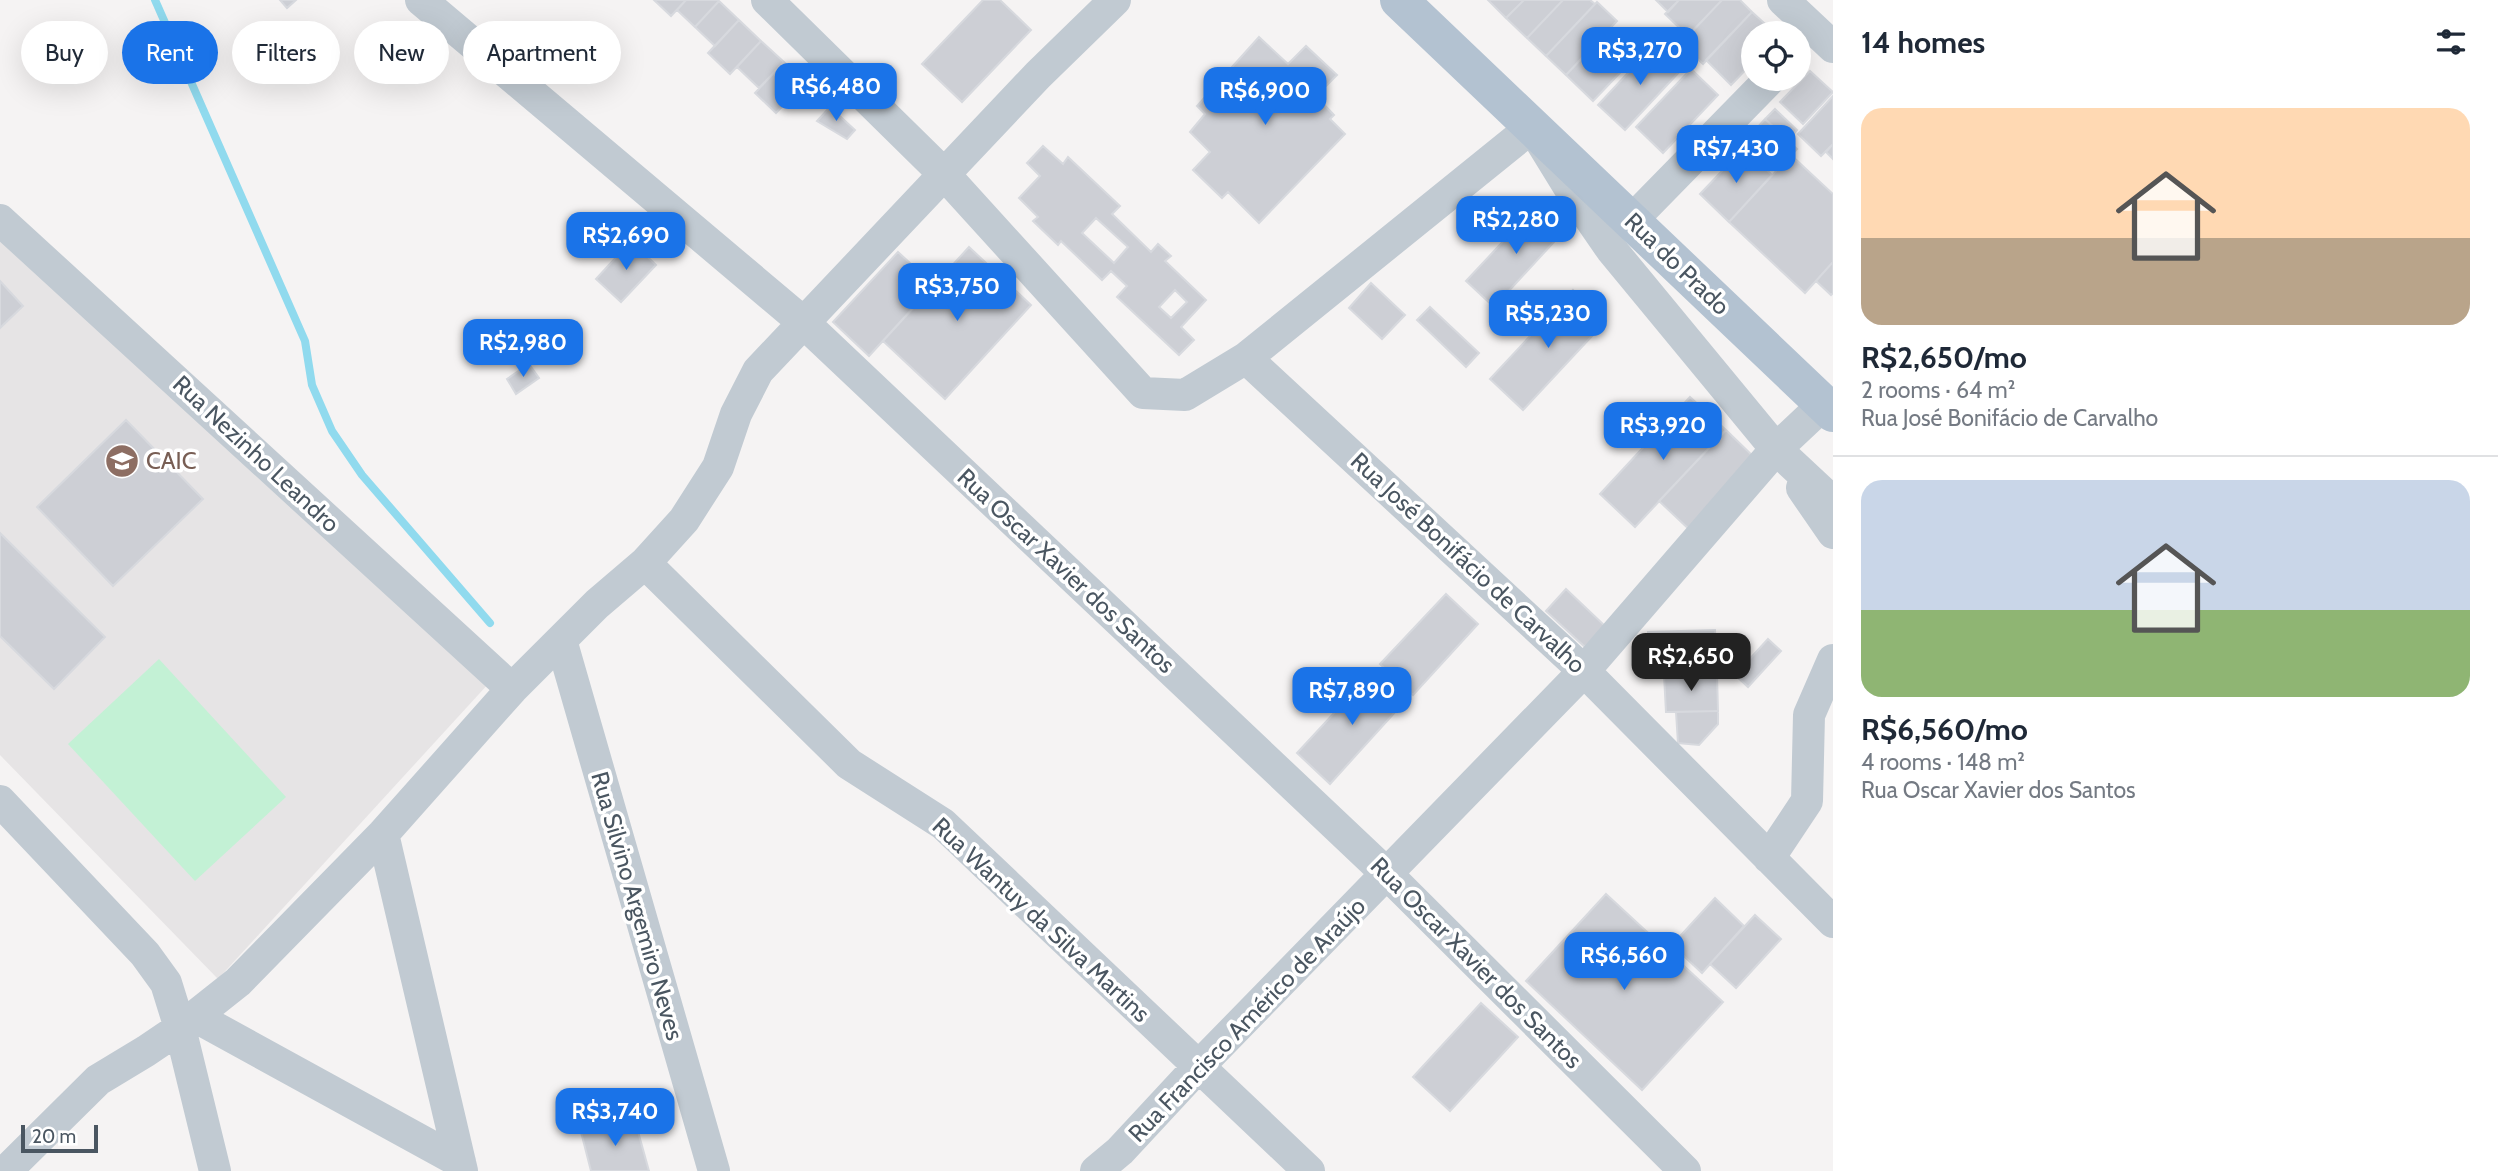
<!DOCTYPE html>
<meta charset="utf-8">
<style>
body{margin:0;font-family:Cabin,sans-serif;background:#f6f6f7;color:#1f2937;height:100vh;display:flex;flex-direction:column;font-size:26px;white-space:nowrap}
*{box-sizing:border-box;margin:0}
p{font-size:23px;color:#747a83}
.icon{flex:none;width:38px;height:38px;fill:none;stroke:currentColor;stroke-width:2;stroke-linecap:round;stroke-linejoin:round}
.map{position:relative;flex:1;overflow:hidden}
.side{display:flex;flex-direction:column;background:#fff;width:665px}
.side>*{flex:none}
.hud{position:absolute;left:21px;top:21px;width:665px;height:63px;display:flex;gap:14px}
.fabs{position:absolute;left:1741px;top:21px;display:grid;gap:14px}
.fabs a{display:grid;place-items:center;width:70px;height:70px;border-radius:50%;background:#fff;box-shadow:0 7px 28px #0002;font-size:35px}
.scale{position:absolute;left:21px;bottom:18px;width:77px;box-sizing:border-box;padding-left:7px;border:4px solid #4a5661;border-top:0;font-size:19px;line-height:24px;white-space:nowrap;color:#4a5661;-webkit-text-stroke:5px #fff;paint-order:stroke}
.price{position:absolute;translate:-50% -60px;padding:0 16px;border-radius:14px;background:#1a73e8;color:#fff;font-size:23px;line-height:46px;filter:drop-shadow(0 2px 4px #0008)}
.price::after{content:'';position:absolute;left:50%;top:42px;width:21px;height:16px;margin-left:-10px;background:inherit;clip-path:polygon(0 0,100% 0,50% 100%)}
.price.selected{background:#222;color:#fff}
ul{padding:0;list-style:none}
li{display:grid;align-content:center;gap:14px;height:371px;padding:0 28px}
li+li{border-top:2px solid #e0e1e3}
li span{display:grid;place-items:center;height:217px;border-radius:21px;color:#555}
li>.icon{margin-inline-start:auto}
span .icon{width:126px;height:126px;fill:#fffc;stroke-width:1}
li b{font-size:30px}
h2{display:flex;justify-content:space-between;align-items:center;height:84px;padding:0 28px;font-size:30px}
.pill{padding:0 24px;border-radius:32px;background:#fff;box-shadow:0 7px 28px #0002;font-size:24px;line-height:63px}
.pill.selected{background:#1a73e8;color:#fff}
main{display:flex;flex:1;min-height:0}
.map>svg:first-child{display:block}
.education{fill:#e6e4e5}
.green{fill:#c3f1d5}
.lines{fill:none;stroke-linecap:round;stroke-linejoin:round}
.stream{stroke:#90daee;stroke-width:8}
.building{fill:#cdcfd5;stroke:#d7d9de;stroke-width:2;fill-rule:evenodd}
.minor{stroke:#c1cad2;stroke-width:32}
.major{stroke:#b3c2d1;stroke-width:38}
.labels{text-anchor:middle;stroke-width:7;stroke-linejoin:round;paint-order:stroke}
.street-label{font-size:24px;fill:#4a5661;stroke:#fff}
.education-label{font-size:24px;fill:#785e54;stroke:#fff;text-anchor:start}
</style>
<main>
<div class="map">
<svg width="1833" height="1171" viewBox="0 0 1833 1171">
<rect width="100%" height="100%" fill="#f5f3f3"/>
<path class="education" d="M0 239 490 682 218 979 0 755Z"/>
<path class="green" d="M159 659 286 797 195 881 68 744Z"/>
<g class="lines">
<path class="stream" d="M155 0 305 341 312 385 332 431 362 475 490 623"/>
</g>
<path class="building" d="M280 0H296L287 8Z
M654 0H686L671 16Z
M686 0H718L719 1 695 27 677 10Z
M983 0H1000L1031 30 962 102 922 64Z
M1488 0H1524L1506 18Z
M1524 0H1563L1527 38 1506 18Z
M1563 0H1590L1595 4 1546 56 1527 38Z
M1656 0H1679L1668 12Z
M1679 0H1722L1688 36 1665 14Z
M1722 0H1740L1752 12 1703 64 1681 43Z
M719 1 739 20 715 46 695 27Z
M1597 2 1617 21 1566 75 1546 56Z
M1752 12 1775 33H1754V61L1731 85 1706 60Z
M739 20 761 41 730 74 708 53Z
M1609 29 1637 55 1593 101 1566 75Z
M1259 37 1288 64 1306 46 1337 75 1316 96 1334 115 1330 119 1345 134 1259 223 1228 192 1222 198 1193 170 1210 152 1190 132 1205 114 1197 106Z
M761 41 784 62 759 88 737 67Z
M1655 44 1682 69 1625 130 1598 105Z
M784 62 805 82 776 113 755 93Z
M1691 69 1718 95 1663 153 1636 127Z
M1810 71 1833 92 1803 124 1780 102Z
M1833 96V144L1821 156 1798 134Z
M830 107 855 130 847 139 817 121Z
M1775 109 1797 130 1788 140 1765 119Z
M1765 119 1797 149 1780 167 1749 137Z
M1833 144V159L1826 152Z
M1043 146 1063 164 1068 157 1120 206 1112 214 1151 252 1158 244 1171 256 1165 261 1206 300 1181 327 1194 340 1179 355 1117 297 1127 286 1111 271 1102 280 1061 241 1058 245 1033 221 1038 217 1019 198 1040 176 1027 163ZM1096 218 1128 247 1114 263 1082 233ZM1175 290 1187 302 1171 318 1159 307Z
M1744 148 1772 175 1729 222 1700 194Z
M1791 155 1833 194V262L1805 293 1729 222Z
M1538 204 1565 230 1494 307 1466 281Z
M631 241 656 265 621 302 596 279Z
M969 247 1031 305 945 399 883 341Z
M898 252 934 285 869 356 833 322Z
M1833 262V293L1831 295 1816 281Z
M0 281 23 306 0 328Z
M1371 283 1405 315 1382 339 1349 308Z
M1573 290 1606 321 1523 410 1490 379Z
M1430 307 1479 353 1466 367 1417 320Z
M529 364 539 378 516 394 507 379Z
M1690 397 1726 430 1635 527 1600 494Z
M126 420 203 499 113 586 37 507Z
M1726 430 1758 461 1692 532 1659 501Z
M0 533 105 637 54 689 0 636Z
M1566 589 1605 626 1585 647 1546 611Z
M1446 594 1478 624 1413 695 1380 664Z
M1715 630 1717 674 1649 675 1648 632Z
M1768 639 1781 651 1748 687 1735 675Z
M1374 670 1406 700 1330 784 1297 753Z
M1717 674 1718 711 1666 712 1664 675Z
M1718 711V724L1699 745 1678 743 1676 712Z
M1606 894 1723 1002 1642 1090 1526 981Z
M1715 898 1744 926 1702 973 1672 945Z
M1755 915 1781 939 1736 988 1710 964Z
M1481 1003 1518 1037 1450 1111 1413 1077Z
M634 1117 649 1171H591L581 1132Z"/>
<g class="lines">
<path class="minor" d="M421 0 804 323 1388 875 1685 1171
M767 0 944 174 1143 393 1185 395 1246 358 1532 127 1575 197 1611 249 1776 449 1833 502
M1783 0 1833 47
M0 220 512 689
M1631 221 1770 79
M1246 358 1584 671 1833 922
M1802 488 1833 533
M645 563 849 764 943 824 1309 1171
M561 640 714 1171
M0 801 145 954 166 983 180 1028 215 1171
M383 834 462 1171
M1769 858 1807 801 1809 715 1833 660
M194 1016 460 1162
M6 1171 98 1080 146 1051 180 1028 238 982 383 834 512 689 597 604 645 563 684 520 718 467 736 414 758 371 1038 75 1115 0
M1096 1171 1120 1151 1198 1067 1584 671 1776 449 1824 404"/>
<path class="major" d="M1399 0 1833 413"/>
</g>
<defs>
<g id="school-disc" transform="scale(1.75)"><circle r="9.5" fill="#8d6e63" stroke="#fff"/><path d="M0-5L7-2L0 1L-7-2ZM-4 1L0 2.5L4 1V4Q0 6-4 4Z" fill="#fff"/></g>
</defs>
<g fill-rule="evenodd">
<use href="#school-disc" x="122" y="461"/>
</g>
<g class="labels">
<g class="street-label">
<text transform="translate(1677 264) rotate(44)" y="8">Rua do Prado</text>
<text transform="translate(256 454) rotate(43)" y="8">Rua Nezinho Leandro</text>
<text transform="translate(1468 563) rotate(43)" y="8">Rua José Bonifácio de Carvalho</text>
<text transform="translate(1066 571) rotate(43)" y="8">Rua Oscar Xavier dos Santos</text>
<text transform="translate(637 906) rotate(74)" y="8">Rua Silvino Argemiro Neves</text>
<text transform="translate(1041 920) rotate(43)" y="8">Rua Wantuy da Silva Martins</text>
<text transform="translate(1476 963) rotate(45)" y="8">Rua Oscar Xavier dos Santos</text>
<text transform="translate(1247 1020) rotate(-46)" y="8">Rua Francisco Américo de Araújo</text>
</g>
<g class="education-label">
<text x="146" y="469">CAIC</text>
</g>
</g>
</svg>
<div class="fabs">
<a><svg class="icon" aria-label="locate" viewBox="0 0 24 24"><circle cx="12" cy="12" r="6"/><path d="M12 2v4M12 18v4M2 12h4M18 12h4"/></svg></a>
</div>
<div class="scale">20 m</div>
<b class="price" style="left:1640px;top:87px">R$3,270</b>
<b class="price" style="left:836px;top:123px">R$6,480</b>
<b class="price" style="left:1265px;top:127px">R$6,900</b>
<b class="price" style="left:1736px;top:185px">R$7,430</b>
<b class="price" style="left:1516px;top:256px">R$2,280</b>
<b class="price" style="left:626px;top:272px">R$2,690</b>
<b class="price" style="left:957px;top:323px">R$3,750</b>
<b class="price" style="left:1548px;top:350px">R$5,230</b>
<b class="price" style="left:523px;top:379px">R$2,980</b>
<b class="price" style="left:1663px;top:462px">R$3,920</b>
<b class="price selected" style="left:1691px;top:693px">R$2,650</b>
<b class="price" style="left:1352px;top:727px">R$7,890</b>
<b class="price" style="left:1624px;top:992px">R$6,560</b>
<b class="price" style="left:615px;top:1148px">R$3,740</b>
<div class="hud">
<a class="pill">Buy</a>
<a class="pill selected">Rent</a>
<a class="pill">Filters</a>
<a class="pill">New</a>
<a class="pill">Apartment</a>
</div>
</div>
<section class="side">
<h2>14 homes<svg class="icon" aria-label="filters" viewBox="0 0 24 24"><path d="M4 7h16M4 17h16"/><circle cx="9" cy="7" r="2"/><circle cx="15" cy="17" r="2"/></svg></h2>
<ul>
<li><span style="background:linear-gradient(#ffd9b3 60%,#b9a48a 0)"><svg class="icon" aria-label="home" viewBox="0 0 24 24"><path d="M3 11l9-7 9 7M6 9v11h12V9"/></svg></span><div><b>R$2,650/mo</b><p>2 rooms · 64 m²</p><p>Rua José Bonifácio de Carvalho</p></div></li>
<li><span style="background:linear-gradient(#c9d6e8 60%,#8fb573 0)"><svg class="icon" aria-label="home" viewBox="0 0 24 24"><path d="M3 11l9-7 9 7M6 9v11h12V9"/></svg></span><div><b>R$6,560/mo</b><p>4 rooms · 148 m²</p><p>Rua Oscar Xavier dos Santos</p></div></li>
</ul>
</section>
</main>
